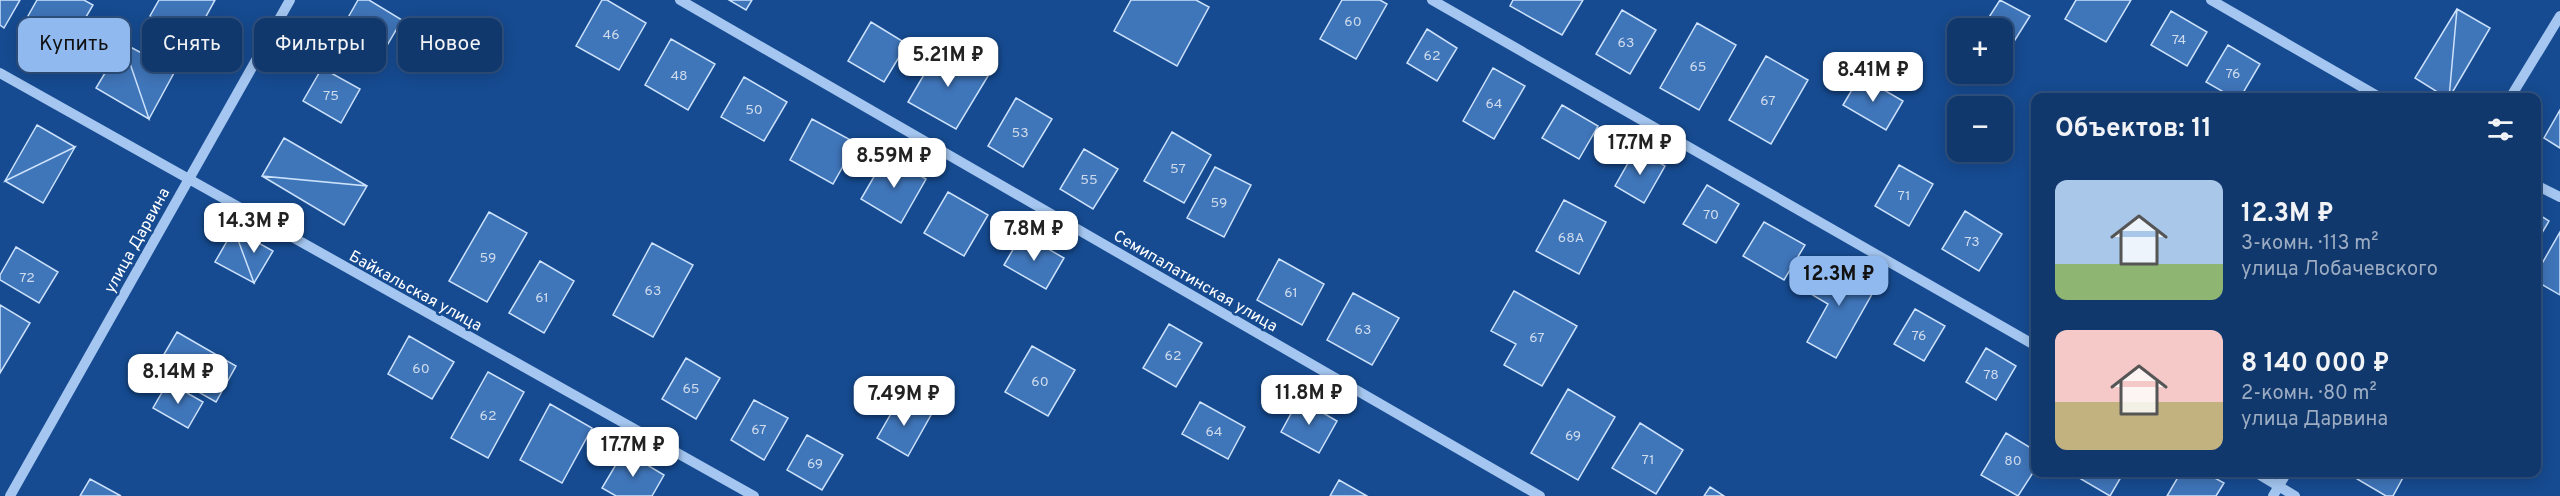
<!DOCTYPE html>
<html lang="ru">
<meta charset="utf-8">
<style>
body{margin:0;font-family:Overpass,sans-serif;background:#1e4375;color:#f1f3f6;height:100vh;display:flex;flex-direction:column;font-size:22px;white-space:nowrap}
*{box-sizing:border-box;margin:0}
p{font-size:20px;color:#9cacc2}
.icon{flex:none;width:33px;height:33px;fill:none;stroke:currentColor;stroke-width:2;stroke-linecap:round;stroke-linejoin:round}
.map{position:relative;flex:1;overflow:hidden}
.drawer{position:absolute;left:2031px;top:93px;width:510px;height:384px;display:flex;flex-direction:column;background:#10386d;border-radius:12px;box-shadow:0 3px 15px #0003,0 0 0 2px #305280}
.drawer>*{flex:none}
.hud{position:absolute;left:18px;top:18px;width:570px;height:54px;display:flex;gap:12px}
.buttons{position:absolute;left:1947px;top:18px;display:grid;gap:12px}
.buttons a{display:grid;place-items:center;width:66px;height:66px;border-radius:12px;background:#10386d;box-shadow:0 3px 15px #0003,0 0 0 2px #305280;font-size:30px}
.price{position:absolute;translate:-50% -51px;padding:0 14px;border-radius:12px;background:#fff;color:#222;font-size:20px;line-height:39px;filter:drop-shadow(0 2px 3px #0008)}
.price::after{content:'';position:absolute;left:50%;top:36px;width:18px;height:14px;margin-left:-9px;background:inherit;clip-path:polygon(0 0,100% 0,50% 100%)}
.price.selected{background:#90b9f0;color:#111}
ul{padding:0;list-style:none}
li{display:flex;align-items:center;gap:18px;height:150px;padding:0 24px}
li span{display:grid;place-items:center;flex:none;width:168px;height:120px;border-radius:12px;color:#555}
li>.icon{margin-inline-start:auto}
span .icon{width:72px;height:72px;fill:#fffc;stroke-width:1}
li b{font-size:26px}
h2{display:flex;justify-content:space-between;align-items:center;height:72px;padding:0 24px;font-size:26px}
.pill{padding:0 21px;border-radius:12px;background:#10386d;box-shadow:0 3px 15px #0003,0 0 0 2px #305280;font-size:21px;line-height:54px}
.pill.selected{background:#90b9f0;color:#111}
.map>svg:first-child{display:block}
.building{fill:#3f75b9;stroke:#cbe1fc;stroke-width:1.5}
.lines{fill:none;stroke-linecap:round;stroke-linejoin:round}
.minor{stroke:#a4c6f0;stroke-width:10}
.labels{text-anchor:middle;stroke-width:5;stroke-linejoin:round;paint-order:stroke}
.number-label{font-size:14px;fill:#cfdcee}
.street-label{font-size:16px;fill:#fff;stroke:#164b91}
</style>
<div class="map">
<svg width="2560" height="496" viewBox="0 0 2560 496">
<rect width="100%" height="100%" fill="#164b91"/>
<path class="building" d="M0 0H20L4 28 0 25Z
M37 0H84L93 5 72 41 28 16Z
M159 0H215L193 40 150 16Z
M358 0H369L402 20 382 54 341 30Z
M602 0H607L646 23 619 70 576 46Z
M729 0H752L746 10Z
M1131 0H1196L1209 7 1177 66 1114 31Z
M1342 0H1380L1387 4 1356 59 1320 39Z
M1513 0H1583L1562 35 1510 6Z
M2000 0 2030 16 2003 59 2002 28H1982Z
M2076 0H2131L2106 42 2065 19Z
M2457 9 2490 28 2449 98Z
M2457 9 2449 98H2447L2415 78Z
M1622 10 1656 30 1630 74 1596 54Z
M2171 11 2207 32 2187 66 2151 45Z
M871 22 907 44 884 82 848 61Z
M1697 23 1736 45 1699 110 1660 88Z
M1427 29 1457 48 1437 81 1407 63Z
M671 39 715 64 688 110 645 85Z
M123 43 175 71 149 119Z
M123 43 149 119 96 88Z
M2228 45 2260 64 2240 98H2234L2206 82Z
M940 47 988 76 956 129 908 102Z
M1766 56 1808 80 1771 144 1729 120Z
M322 68 360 89 341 123 303 101Z
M1493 68 1525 86 1494 139 1463 121Z
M1860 76 1903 101 1886 130 1843 105Z
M744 77 787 102 764 141 721 117Z
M1016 98 1052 119 1023 167 988 146Z
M1562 105 1598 126 1579 159 1542 138Z
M2560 110V148L2544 138Z
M812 119 856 143 833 184 790 160Z
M37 125 75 147 5 181Z
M1172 132 1211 155 1184 203 1144 181Z
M284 138 367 186 262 176Z
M75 147 43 203 5 181Z
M1084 149 1118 169 1093 209 1060 189Z
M1636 149 1665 166 1644 203 1615 186Z
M886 156 926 179 901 223 861 199Z
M1899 165 1933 184 1909 226 1875 206Z
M1215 167 1251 185 1224 237 1187 218Z
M262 176 367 186 344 225Z
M1707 185 1739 204 1716 243 1683 224Z
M948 192 988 215 964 256 924 233Z
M1564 200 1606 222 1579 274 1536 251Z
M1965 211 2002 234 1979 271 1942 249Z
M489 212 527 233 487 302 449 281Z
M2536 213 2549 221 2536 243Z
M1764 222 1805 245 1784 280 1743 256Z
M234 229 273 251 254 283Z
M234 229 254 283 215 262Z
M2560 232V295L2536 281V274Z
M1022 234 1064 258 1046 289 1004 265Z
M652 243 693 265 653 337 613 315Z
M16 247 58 272 39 303 0 280V275Z
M1279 259 1324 284 1302 325 1257 300Z
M540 261 574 281 544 333 509 313Z
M1830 261 1876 287 1836 358 1807 342 1828 304 1811 294Z
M1514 291 1577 326 1542 386 1504 365 1516 344 1491 331Z
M1353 293 1399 318 1372 365 1327 340Z
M0 305 30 323 0 373Z
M1915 309 1945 326 1924 361 1894 344Z
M1169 324 1202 343 1176 387 1143 368Z
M177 332 236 366 216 402 156 368Z
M409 336 454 362 432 399 388 374Z
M1032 346 1075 370 1048 416 1005 392Z
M1986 348 2016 366 1996 400 1966 382Z
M686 358 720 378 696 419 662 399Z
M488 372 524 392 488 458 451 438Z
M168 382 203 402 188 428 153 408Z
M1568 389 1615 417 1578 480 1531 453Z
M900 398 931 415 908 456 877 438Z
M1299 399 1337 421 1319 453 1281 432Z
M754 400 788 418 764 460 731 440Z
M1200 402 1245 427 1228 459 1182 434Z
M550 404 592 428 562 483 520 460Z
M1640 423 1683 450 1656 494 1612 468Z
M2006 433 2036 451V468L2018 496 1981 475Z
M807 435 843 455 822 490 787 470Z
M624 451 664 475 652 496H616L602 488Z
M2069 472H2124L2110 496Z
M2181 472H2204L2224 483 2216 496H2167Z
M2366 472H2406L2393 496H2386L2352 476Z
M90 479 121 496H80Z
M1339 480 1367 496H1330Z
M1710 487 1724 496H1704Z"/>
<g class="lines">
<path class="minor" d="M680 0 1540 496
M1432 0 2036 346
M2211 0 2381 98
M0 73 754 496
M2510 98 2560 16
M2536 185 2560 197
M2255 472 2295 496
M10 496 290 0
M2273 496 2287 472"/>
</g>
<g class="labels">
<g class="number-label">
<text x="1353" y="26">60</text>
<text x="611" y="39">46</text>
<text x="2179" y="44">74</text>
<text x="1626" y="47">63</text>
<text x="1432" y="60">62</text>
<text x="1698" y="71">65</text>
<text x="2233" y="78">76</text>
<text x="679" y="80">48</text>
<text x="331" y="100">75</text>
<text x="1768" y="105">67</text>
<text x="1494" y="108">64</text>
<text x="754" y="114">50</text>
<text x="1020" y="137">53</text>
<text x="1178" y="173">57</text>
<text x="1089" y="184">55</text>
<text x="1904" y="200">71</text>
<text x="1219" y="207">59</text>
<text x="1711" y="219">70</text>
<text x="1571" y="242">68А</text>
<text x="1972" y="246">73</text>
<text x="488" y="262">59</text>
<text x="27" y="282">72</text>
<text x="653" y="295">63</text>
<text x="1291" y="297">61</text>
<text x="542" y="302">61</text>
<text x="1363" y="334">63</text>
<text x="1919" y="340">76</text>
<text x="1537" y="342">67</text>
<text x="1173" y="360">62</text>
<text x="421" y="373">60</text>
<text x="1991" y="379">78</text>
<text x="1040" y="386">60</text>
<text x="691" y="393">65</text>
<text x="488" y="420">62</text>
<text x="759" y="434">67</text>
<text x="1214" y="436">64</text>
<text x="1573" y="440">69</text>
<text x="1648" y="464">71</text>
<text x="2013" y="465">80</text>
<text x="815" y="468">69</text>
</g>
<g class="street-label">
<text transform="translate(136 240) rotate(-61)" y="6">улица Дарвина</text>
<text transform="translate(1196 280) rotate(30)" y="6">Семипалатинская улица</text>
<text transform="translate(416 290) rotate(29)" y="6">Байкальская улица</text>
</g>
</g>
</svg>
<div class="buttons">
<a>+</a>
<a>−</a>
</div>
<b class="price" style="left:948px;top:88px">5.21M ₽</b>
<b class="price" style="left:1873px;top:103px">8.41M ₽</b>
<b class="price" style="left:1640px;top:176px">17.7M ₽</b>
<b class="price" style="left:894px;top:189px">8.59M ₽</b>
<b class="price" style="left:254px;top:254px">14.3M ₽</b>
<b class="price" style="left:1034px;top:262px">7.8M ₽</b>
<b class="price selected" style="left:1839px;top:307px">12.3M ₽</b>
<b class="price" style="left:178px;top:405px">8.14M ₽</b>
<b class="price" style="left:1309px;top:426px">11.8M ₽</b>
<b class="price" style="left:904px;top:427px">7.49M ₽</b>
<b class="price" style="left:633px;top:478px">17.7M ₽</b>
<div class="hud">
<a class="pill selected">Купить</a>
<a class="pill">Снять</a>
<a class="pill">Фильтры</a>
<a class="pill">Новое</a>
</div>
<section class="drawer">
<h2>Объектов: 11<svg class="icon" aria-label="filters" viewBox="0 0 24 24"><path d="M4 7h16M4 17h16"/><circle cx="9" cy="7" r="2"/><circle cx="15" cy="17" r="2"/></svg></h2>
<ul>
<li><span style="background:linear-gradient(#a9c7e8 70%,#8fb573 0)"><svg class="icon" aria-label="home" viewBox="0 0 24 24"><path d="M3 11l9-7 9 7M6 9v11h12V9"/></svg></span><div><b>12.3M ₽</b><p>3-комн. · 113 m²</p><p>улица Лобачевского</p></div></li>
<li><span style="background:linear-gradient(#f6c9c9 60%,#c2b280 0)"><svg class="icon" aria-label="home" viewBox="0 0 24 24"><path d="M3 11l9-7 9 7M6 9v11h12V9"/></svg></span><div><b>8 140 000 ₽</b><p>2-комн. · 80 m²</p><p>улица Дарвина</p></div></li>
</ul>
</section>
</div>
